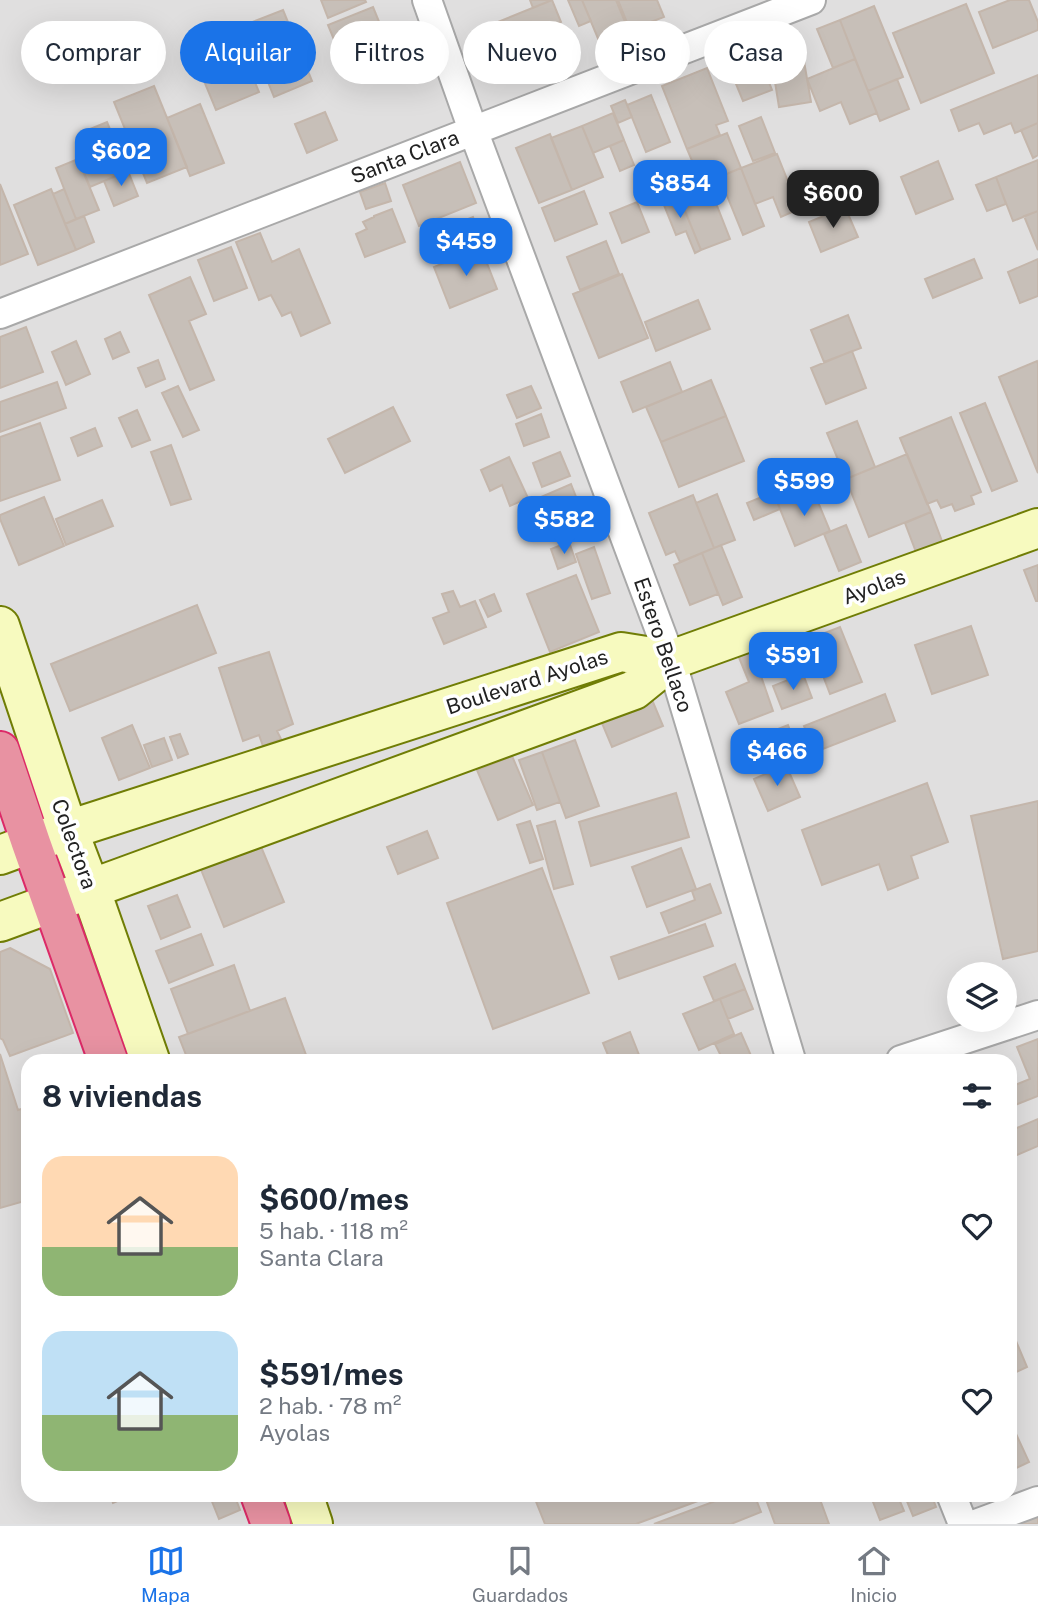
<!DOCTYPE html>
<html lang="es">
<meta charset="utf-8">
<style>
body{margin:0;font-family:"Public Sans",sans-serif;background:#f6f6f7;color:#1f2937;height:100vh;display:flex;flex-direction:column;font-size:26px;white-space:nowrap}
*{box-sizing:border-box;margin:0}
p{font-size:23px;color:#747a83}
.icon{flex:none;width:38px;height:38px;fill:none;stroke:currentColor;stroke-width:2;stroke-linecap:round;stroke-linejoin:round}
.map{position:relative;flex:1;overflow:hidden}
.drawer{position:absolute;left:21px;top:1054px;width:996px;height:448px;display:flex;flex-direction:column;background:#fff;border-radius:21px;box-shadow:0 7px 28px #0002}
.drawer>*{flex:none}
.guide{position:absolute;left:21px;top:21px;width:998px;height:63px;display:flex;gap:14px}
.buttons{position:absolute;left:947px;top:962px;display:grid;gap:14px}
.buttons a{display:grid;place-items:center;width:70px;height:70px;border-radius:50%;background:#fff;box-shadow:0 7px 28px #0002;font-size:35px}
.price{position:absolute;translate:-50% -60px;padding:0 16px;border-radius:14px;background:#1a73e8;color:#fff;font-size:23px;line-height:46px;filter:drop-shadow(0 2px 4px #0008)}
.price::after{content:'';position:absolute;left:50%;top:42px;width:21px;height:16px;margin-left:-10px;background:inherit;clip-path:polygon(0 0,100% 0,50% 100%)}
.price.current{background:#222;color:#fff}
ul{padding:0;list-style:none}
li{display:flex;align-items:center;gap:21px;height:175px;padding:0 21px}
li span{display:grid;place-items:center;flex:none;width:196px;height:140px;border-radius:21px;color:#555}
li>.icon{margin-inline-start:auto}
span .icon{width:84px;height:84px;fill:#fffc;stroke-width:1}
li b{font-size:30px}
h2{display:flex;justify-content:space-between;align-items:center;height:84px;padding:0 21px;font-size:30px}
.chip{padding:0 24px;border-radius:32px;background:#fff;box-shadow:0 7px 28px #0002;font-size:24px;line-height:63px}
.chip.current{background:#1a73e8;color:#fff}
.dock{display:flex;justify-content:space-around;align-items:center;height:98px;border-top:2px solid #e0e1e3;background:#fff;font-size:19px;color:#747a83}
.dock a{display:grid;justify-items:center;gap:4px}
.dock .current{color:#1a73e8}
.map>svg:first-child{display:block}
.residential{fill:#e0dfdf;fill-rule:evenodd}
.building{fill:#c7bfb8;stroke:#c4b6ab;stroke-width:2}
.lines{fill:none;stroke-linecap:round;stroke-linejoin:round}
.street-casing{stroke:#a9a9a9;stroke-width:32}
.secondary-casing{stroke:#707d05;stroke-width:42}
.highway-casing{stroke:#dc2a67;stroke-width:42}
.street{stroke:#fff;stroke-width:28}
.secondary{stroke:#f7fabf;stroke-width:38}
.highway{stroke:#e892a2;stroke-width:38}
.labels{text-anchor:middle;stroke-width:7;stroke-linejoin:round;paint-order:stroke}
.street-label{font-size:21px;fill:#222;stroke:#fff}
</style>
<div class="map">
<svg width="1038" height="1524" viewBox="0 0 1038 1524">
<rect width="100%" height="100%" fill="#f2efe9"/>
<path class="residential" d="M0 0H1038V1524H0ZM959 975H1004V1020H959ZM28 1060H1010V1494H28Z"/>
<path class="building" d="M321 0H365L366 2 328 18Z
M530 0H552L533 8Z
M552 0 561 22 543 29 553 54 507 73 488 26Z
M568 0H582L591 21 579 26Z
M582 0H616L633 41 604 53Z
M618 0H657L664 17 630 30Z
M1010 0H1029L1038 22V30L993 48 979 12Z
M966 4 994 73 921 103 893 33Z
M874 6 903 77 868 91 840 20Z
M373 7 384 34 339 52 328 25Z
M283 10 312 81 274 97 245 25Z
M840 20 855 59 833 68 817 29Z
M233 30 259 92 216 110 190 47Z
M800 38 811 102 779 107 769 44Z
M756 50 772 90 743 101 727 62Z
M855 59 877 113 850 124 841 102 820 111 807 79Z
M707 68 728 121 716 125 720 135 687 149 662 86Z
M1038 75V123L1015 133 1011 123 984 134 979 123 959 131 951 110Z
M897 79 909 109 880 121 868 91Z
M154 86 187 167 147 183 114 102Z
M651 95 670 142 646 152 627 105Z
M625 100 632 117 618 123 611 106Z
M200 104 224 163 190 176 167 118Z
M325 112 337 140 307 153 295 124Z
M613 113 624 140 593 153 582 126Z
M761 117 775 153 753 161 739 126Z
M107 122 116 144 94 153 85 131Z
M1038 123V155L1033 158 1021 130Z
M582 126 603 177 572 190 551 138Z
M727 133 741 168 702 184 687 149Z
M550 134 572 190 539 203 516 148Z
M624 140 634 165 620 171 610 146Z
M116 144 128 171 90 187 78 159Z
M777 154 799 209 781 217 773 197 755 204 741 168Z
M78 159 99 210 76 219 56 168Z
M1038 160V211L1013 221 996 177Z
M938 161 953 199 916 214 901 177Z
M460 162 476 203 419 226 403 185Z
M741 168 764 226 743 235 726 193 714 198 730 239 701 250 678 194Z
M128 171 138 196 114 206 104 181Z
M996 177 1006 204 987 211 976 185Z
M385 183 391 201 366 209 360 192Z
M0 184 28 254 0 265Z
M51 189 76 250 38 265 14 205Z
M64 189 76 219 65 224 53 194Z
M584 191 597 224 555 241 542 208Z
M678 194 701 250 695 253 686 231 676 235 662 200Z
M637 202 649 232 622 243 610 213Z
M845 207 858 237 821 252 809 222Z
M392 209 405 242 365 257 356 234 367 229 363 222 374 217V216Z
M1038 211V250L1024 216Z
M84 216 94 242 76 250 65 224Z
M473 217 481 237 435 255 427 235Z
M260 233 272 262 299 249 330 323 301 336 291 312 282 316 271 295 259 300 236 242Z
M606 241 619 274 580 290 567 257Z
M231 247 247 288 214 301 198 260Z
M481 248 497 289 450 308 434 267Z
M974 259 982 278 933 298 925 279Z
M1038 259V296L1020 303 1008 272Z
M622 274 648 338 599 358 573 294Z
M190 277 206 314 189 321 214 380 190 390 149 295Z
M698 300 710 329 656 351 645 322Z
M848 315 861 348 824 362 811 330Z
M26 327 43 372 0 388V337Z
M120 332 129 352 113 359 105 339Z
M76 341 90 374 66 385 52 352Z
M852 351 866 388 826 404 811 368Z
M158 360 165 379 146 387 138 368Z
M1037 361 1038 364V473L999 377Z
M670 362 682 392 633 412 621 382Z
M711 380 726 416 661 442 646 407Z
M57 382 66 408 0 432V402Z
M178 386 199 430 183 437 162 393Z
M531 386 541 408 517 418 507 395Z
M985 403 1017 481 992 491 960 413Z
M393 407 410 441 345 473 328 439Z
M137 410 150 440 132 447 119 418Z
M541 414 549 437 524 446 516 424Z
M726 416 744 461 679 487 661 442Z
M951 417 981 492 971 496 974 504 955 511 952 504 941 508 937 500 927 504 900 438Z
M857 421 875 467 846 479 827 433Z
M40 423 60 480 0 501V437Z
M95 428 102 446 78 456 71 438Z
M171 445 191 499 171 505 151 452Z
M560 452 570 476 542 487 533 463Z
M907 454 931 512 869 537 846 479Z
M509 457 528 498 510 506 502 485 490 491 481 470Z
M571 484 578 502 549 514 541 497Z
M813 490 830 531 795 546 778 504Z
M774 492 780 509 754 520 747 503Z
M717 494 735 540 714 548 696 503Z
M693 495 714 548 680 562 675 551 666 555 649 513Z
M44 497 64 546 19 565 0 519V515Z
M102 500 113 526 66 545 56 519Z
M577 508 586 532 575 536 566 513Z
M931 512 945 549 919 560 905 523Z
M846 525 861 562 839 571 824 534Z
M569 542 576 562 558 569 551 549Z
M721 545 742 597 723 605 702 553Z
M594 547 610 593 592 599 576 554Z
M702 553 718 594 690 605 674 565Z
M1038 565V601H1036L1024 570Z
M576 575 599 632 550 652 527 594Z
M453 591 460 607 475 601 486 627 444 644 433 618 449 612 442 594Z
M494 594 501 611 488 617 480 600Z
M197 605 216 653 70 711 51 664Z
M971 626 988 675 932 694 915 645Z
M840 627 862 682 830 694 809 639Z
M752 650 773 711 739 724 726 692 749 682 738 655Z
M269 652 293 724 277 731 281 739 263 746 259 735 243 741 219 668Z
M803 674 812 698 782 709 773 686Z
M885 694 895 721 815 752 804 726Z
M650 695 663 726 612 747 599 716Z
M132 725 150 768 119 780 102 738Z
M788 725 799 754 751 772 740 744Z
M180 734 188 754 178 758 170 737Z
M164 738 172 760 152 767 144 745Z
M575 740 599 806 566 818 542 752Z
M542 752 560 802 537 810 519 760Z
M512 756 533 805 498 820 477 770Z
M786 765 800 797 768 811 754 779Z
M927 783 948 842 911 856 918 878 888 890 879 864 822 885 802 830Z
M676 793 689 837 591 866 579 822Z
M1038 801V951L1003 959 971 816Z
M530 821 543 859 530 863 517 825Z
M555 821 573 884 554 889 537 826Z
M427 831 438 858 398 874 387 847Z
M257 837 284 902 224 927 198 862Z
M681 848 696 889 647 907 632 867Z
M542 868 589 993 493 1029 447 903Z
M710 884 721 913 669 933 661 913 695 900 692 891Z
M177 895 190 927 161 939 148 906Z
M705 924 713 946 619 979 611 957Z
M201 934 213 965 169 983 156 951Z
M10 948 50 969 73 1033 10 1056 3 1040 0 1038V952Z
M735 964 745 989 714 1001 704 977Z
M234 965 250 1011 188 1034 171 989Z
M745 989 753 1009 728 1019 720 999Z
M285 998 306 1055 291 1060H188L179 1037Z
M720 999 734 1034 699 1050 683 1014Z
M630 1032 641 1060H610L603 1043Z
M741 1033 752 1058 746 1060H723L715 1044Z
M1038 1039V1096L1010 1107V1087L1030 1079 1017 1047Z
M0 1054 18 1110 28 1107V1200L0 1208Z
M1038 1119V1146L1010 1158V1131Z
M1010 1327 1027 1367 1010 1375Z
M1010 1421 1029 1462 1010 1471Z
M110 1494H134L113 1503Z
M209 1494H234L240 1510 219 1519Z
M533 1494H714V1495L636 1524H545Z
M719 1494H754L761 1512 731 1524H654L721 1499Z
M764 1494H818L829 1524H775Z
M870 1494H897L904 1511 880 1520Z
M904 1494H931L936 1507 913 1516Z
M1038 1508V1524H996Z"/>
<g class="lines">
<g class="street-casing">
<path id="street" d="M427 0 473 130 671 660 791 1060
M0 314 811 0
M901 1060 1038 1015
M951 1494 963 1524
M976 1524 1038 1501"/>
</g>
<g class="secondary-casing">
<path id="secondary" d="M0 626 68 830 90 888 150 1060
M0 855 68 830 621 652 671 660
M0 922 634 690 671 660 1038 528
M303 1494 313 1524"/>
</g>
<g class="highway-casing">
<path id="highway" d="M0 751 31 843 108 1060
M260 1494 271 1524"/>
</g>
<use href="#street" class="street"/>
<use href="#secondary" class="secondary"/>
<use href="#highway" class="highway"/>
</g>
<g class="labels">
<g class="street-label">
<text transform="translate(405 157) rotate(-21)" y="7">Santa Clara</text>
<text transform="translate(874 587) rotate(-20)" y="7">Ayolas</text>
<text transform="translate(663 645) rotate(71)" y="7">Estero Bellaco</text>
<text transform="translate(527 682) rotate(-18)" y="7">Boulevard Ayolas</text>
<text transform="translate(74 844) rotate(70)" y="7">Colectora</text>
</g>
</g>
</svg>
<div class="buttons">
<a><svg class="icon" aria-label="layers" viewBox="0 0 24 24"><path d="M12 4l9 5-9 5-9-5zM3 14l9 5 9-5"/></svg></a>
</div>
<b class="price" style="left:121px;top:188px">$602</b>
<b class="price" style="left:680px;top:220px">$854</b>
<b class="price current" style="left:833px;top:230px">$600</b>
<b class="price" style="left:466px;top:278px">$459</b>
<b class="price" style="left:804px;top:518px">$599</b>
<b class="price" style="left:564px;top:556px">$582</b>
<b class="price" style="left:793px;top:692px">$591</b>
<b class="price" style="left:777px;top:788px">$466</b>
<div class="guide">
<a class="chip">Comprar</a>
<a class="chip current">Alquilar</a>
<a class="chip">Filtros</a>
<a class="chip">Nuevo</a>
<a class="chip">Piso</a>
<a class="chip">Casa</a>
</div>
<section class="drawer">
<h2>8 viviendas<svg class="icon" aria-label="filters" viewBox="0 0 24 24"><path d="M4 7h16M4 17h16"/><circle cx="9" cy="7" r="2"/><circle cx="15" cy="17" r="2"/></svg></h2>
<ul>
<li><span style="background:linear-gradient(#ffd9b3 65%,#8fb573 0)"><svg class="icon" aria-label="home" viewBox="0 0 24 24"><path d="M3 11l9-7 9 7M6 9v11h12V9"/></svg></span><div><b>$600/mes</b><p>5 hab. · 118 m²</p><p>Santa Clara</p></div><svg class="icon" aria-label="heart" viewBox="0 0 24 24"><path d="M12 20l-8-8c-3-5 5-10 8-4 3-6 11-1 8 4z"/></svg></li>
<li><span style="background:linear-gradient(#bfe0f5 60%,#8fb573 0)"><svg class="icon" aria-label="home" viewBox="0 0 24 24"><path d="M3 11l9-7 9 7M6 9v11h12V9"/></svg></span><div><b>$591/mes</b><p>2 hab. · 78 m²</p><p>Ayolas</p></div><svg class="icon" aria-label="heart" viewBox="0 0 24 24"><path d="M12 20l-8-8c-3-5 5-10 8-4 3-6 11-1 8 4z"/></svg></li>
</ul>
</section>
</div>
<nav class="dock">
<a class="current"><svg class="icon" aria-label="map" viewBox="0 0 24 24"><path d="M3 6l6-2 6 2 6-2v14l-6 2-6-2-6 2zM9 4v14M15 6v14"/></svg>Mapa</a>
<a><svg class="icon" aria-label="saved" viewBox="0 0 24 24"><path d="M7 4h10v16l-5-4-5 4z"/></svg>Guardados</a>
<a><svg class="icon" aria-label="home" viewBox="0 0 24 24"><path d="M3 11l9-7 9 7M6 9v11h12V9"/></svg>Inicio</a>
</nav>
